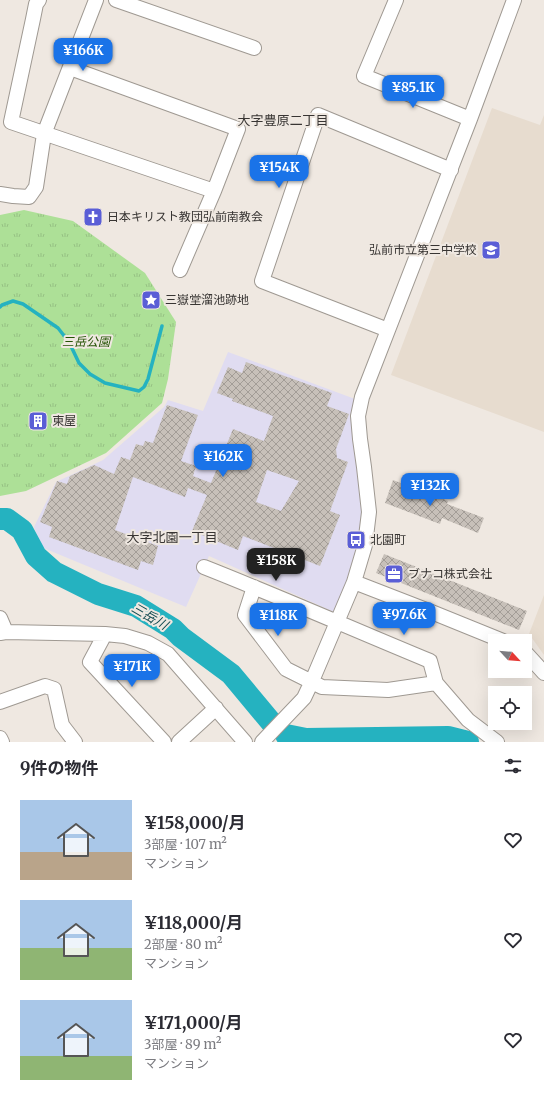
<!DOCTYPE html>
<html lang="ja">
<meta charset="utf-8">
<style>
body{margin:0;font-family:Merriweather,"Noto Sans JP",serif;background:#f7f7f7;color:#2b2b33;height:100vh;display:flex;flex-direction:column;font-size:15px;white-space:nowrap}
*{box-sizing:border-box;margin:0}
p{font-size:13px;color:#7c7c81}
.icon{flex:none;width:22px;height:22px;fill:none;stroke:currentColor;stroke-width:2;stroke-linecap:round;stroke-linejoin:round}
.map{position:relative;height:742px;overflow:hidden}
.panel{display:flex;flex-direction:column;background:#fff;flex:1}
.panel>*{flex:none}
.needle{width:26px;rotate:116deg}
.fabs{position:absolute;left:488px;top:634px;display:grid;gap:8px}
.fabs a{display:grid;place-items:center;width:44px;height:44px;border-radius:0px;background:#fff;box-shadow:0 4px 16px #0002;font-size:20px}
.price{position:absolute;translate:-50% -34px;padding:0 9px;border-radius:8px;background:#1a73e8;color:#fff;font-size:13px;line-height:26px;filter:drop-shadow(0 1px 2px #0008)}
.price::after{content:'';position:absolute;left:50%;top:24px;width:12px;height:9px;margin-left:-6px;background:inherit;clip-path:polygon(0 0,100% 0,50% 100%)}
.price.current{background:#222;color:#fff}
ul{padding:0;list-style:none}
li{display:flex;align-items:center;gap:12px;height:100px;padding:0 20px}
li span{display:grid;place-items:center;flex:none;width:112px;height:80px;border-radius:0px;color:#555}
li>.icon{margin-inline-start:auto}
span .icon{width:48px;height:48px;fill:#fffc;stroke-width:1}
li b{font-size:17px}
h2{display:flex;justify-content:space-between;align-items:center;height:48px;padding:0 20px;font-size:17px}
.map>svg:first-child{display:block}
.built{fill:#e7dccf}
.medical{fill:#e0dcf1}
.park{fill:url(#park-tufts)}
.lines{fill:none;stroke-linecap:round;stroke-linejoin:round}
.stream{stroke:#25b2c0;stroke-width:3.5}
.river{stroke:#25b2c0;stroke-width:22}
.building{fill:url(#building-cross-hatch);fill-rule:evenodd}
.minor-casing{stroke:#9f9992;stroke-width:16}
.minor{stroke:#fff;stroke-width:14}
.labels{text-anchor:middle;stroke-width:4;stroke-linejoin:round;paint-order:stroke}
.poi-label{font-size:12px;fill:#383533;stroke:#efe8e1;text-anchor:start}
.park-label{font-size:12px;font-style:italic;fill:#255305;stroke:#efe8e1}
.neighbourhood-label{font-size:13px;fill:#383533;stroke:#efe8e1}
.water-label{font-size:13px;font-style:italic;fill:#134b51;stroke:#efe8e1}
</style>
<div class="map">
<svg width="544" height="742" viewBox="0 0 544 742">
<defs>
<pattern id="park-tufts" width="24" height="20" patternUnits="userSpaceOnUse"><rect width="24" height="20" fill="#ade097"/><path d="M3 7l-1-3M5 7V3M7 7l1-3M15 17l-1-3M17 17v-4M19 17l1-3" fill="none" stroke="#96c183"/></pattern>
<pattern id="building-cross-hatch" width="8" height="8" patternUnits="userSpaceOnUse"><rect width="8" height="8" fill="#c7c0b9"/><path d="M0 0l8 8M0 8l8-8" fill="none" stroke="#a39d97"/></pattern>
</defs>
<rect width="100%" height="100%" fill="#efe8e1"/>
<path class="built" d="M492 108 540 125 544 115V432L391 375Z
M544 595V655L529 634Z"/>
<path class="medical" d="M228 352 355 399 352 412 353 440 362 488 363 511 357 553 348 583 334 612 209 556 186 607 41 547 34 527 56 482 103 460 164 407 168 400 203 411Z"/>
<path class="park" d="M24 210 73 221 145 273 176 322 168 379 162 403 106 453 26 491 0 496V215Z"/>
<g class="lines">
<path class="stream" d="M0 307 2 305 13 301 23 304 58 328 69 342 79 363 90 374 105 383 139 391 144 387 148 379 162 326"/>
<path class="river" d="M0 519H7L22 530 36 556 54 572 98 594 136 606 173 629 181 637 231 674 271 722
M286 735 306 739 448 737 468 742"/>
</g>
<path class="building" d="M246 362 332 393 327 406 349 414 336 449 337 458 348 462 330 511 340 515 320 566 243 536 238 550 192 531 207 495 188 488 185 497 133 477 115 530 158 546 153 565 141 561 138 570 49 537 52 527 40 522 57 481 67 484 70 476 94 465 114 474 121 457 130 460 136 444 143 446 145 441 153 443 167 405 198 415 181 461 196 466 193 476 211 483 233 429 264 441 273 416 232 401 233 399 217 393 228 367 242 373ZM267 470 299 481 281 511 256 502Z
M393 480 448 501 447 504 484 518 478 533 442 518 440 524 385 503Z
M384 554 527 611 519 630 376 573Z"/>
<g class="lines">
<g class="minor-casing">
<path id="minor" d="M39 0 36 4 33 19 11 122 214 191 180 270
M116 0 254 48
M396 0 364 76 470 119
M70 68 238 129 214 191
M0 194 13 196 29 197 36 187 44 134 96 0
M388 330 262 281 318 115 451 170
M204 567C280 597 355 630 430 661L436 683 468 720 497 742
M354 582 434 613 503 641
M254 587 245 615 286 669 322 687 388 690 436 683
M0 618 6 632
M0 633 6 632 105 634 125 636 148 643 168 654 245 742
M105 634 90 662 164 742
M525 652 544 673
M0 702 45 686 54 689 62 725 75 742
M0 738 2 742
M179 742 216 708
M262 742 304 698 312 681 354 582 365 545 369 512 364 467 360 439 358 416 362 397 470 119 514 0"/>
</g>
<use href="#minor" class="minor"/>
</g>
<defs>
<g id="church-square" transform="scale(1)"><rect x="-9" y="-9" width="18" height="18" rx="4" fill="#5a5ed6" stroke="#efe8e1"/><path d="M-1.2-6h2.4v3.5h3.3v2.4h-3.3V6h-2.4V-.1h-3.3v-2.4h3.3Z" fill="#fff"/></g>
<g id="school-square" transform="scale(1)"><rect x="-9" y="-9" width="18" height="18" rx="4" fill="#5a5ed6" stroke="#efe8e1"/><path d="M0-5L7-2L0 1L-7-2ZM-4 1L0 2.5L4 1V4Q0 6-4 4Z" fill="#fff"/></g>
<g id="sight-square" transform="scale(1)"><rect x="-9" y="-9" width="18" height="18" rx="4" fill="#5a5ed6" stroke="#efe8e1"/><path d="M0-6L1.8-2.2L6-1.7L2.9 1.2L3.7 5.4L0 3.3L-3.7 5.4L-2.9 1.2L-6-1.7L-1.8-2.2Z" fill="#fff"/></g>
<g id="building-square" transform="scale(1)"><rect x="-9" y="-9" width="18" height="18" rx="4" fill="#5a5ed6" stroke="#efe8e1"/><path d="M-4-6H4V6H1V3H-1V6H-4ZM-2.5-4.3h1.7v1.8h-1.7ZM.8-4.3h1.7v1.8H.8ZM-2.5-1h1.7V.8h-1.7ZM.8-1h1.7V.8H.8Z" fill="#fff"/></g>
<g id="bus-square" transform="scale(1)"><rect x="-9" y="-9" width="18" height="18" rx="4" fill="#5a5ed6" stroke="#efe8e1"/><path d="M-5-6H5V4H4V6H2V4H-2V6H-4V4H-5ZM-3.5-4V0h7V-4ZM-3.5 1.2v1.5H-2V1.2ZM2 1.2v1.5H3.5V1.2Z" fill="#fff"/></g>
<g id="office-square" transform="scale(1)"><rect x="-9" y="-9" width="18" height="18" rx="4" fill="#5a5ed6" stroke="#efe8e1"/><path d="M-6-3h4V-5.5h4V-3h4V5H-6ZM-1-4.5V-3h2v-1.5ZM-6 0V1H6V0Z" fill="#fff"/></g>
</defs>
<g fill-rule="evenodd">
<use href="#church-square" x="93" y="217"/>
<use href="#school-square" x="491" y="250"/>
<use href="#sight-square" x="151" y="300"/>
<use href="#building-square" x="38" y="421"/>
<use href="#bus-square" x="356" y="540"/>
<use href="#office-square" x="394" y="574"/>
</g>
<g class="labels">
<g class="poi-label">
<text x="107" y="221">日本キリスト教団弘前南教会</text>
<text x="477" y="254" text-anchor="end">弘前市立第三中学校</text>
<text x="165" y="304">三嶽堂溜池跡地</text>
<text x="52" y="425">東屋</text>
<text x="370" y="544">北園町</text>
<text x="408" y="578">ブナコ株式会社</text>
</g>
<g class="park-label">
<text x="86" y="346">三岳公園</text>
</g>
<g class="neighbourhood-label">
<text x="283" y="125">大字豊原二丁目</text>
<text x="172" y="542">大字北園一丁目</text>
</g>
<g class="water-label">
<text transform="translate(150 616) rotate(30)" y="5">三岳川</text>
</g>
</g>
</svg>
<div class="fabs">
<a><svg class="needle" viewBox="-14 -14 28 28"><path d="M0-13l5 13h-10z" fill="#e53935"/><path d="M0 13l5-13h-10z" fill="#7c7c81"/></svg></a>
<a><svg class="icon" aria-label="locate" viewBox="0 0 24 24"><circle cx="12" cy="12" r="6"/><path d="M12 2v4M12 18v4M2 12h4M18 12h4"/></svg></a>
</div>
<b class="price" style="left:83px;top:72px">¥166K</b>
<b class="price" style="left:413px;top:109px">¥85.1K</b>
<b class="price" style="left:279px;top:189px">¥154K</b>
<b class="price" style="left:223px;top:478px">¥162K</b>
<b class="price" style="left:430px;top:507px">¥132K</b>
<b class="price current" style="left:276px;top:582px">¥158K</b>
<b class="price" style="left:404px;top:636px">¥97.6K</b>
<b class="price" style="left:278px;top:637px">¥118K</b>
<b class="price" style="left:132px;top:688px">¥171K</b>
</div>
<section class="panel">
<h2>9件の物件<svg class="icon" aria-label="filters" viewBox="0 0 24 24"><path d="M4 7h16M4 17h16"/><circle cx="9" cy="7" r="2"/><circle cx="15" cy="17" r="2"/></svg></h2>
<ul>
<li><span style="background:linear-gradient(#a9c7e8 65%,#b9a48a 0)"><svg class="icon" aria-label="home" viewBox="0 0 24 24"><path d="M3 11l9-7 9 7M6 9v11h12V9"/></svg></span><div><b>¥158,000/月</b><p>3部屋 · 107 m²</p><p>マンション</p></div><svg class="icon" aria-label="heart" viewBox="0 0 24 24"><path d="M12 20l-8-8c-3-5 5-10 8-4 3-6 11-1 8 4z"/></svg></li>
<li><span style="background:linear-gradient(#a9c7e8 60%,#8fb573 0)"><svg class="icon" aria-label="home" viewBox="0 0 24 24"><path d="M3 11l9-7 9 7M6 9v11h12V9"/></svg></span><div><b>¥118,000/月</b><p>2部屋 · 80 m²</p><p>マンション</p></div><svg class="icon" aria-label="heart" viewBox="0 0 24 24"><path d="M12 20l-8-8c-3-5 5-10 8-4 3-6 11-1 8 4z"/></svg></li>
<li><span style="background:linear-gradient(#a9c7e8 70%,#8fb573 0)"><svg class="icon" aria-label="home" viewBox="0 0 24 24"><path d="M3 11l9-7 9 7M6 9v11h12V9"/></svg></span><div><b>¥171,000/月</b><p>3部屋 · 89 m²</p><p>マンション</p></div><svg class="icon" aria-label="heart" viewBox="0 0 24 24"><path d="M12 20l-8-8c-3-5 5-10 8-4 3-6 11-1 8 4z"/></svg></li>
</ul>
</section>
